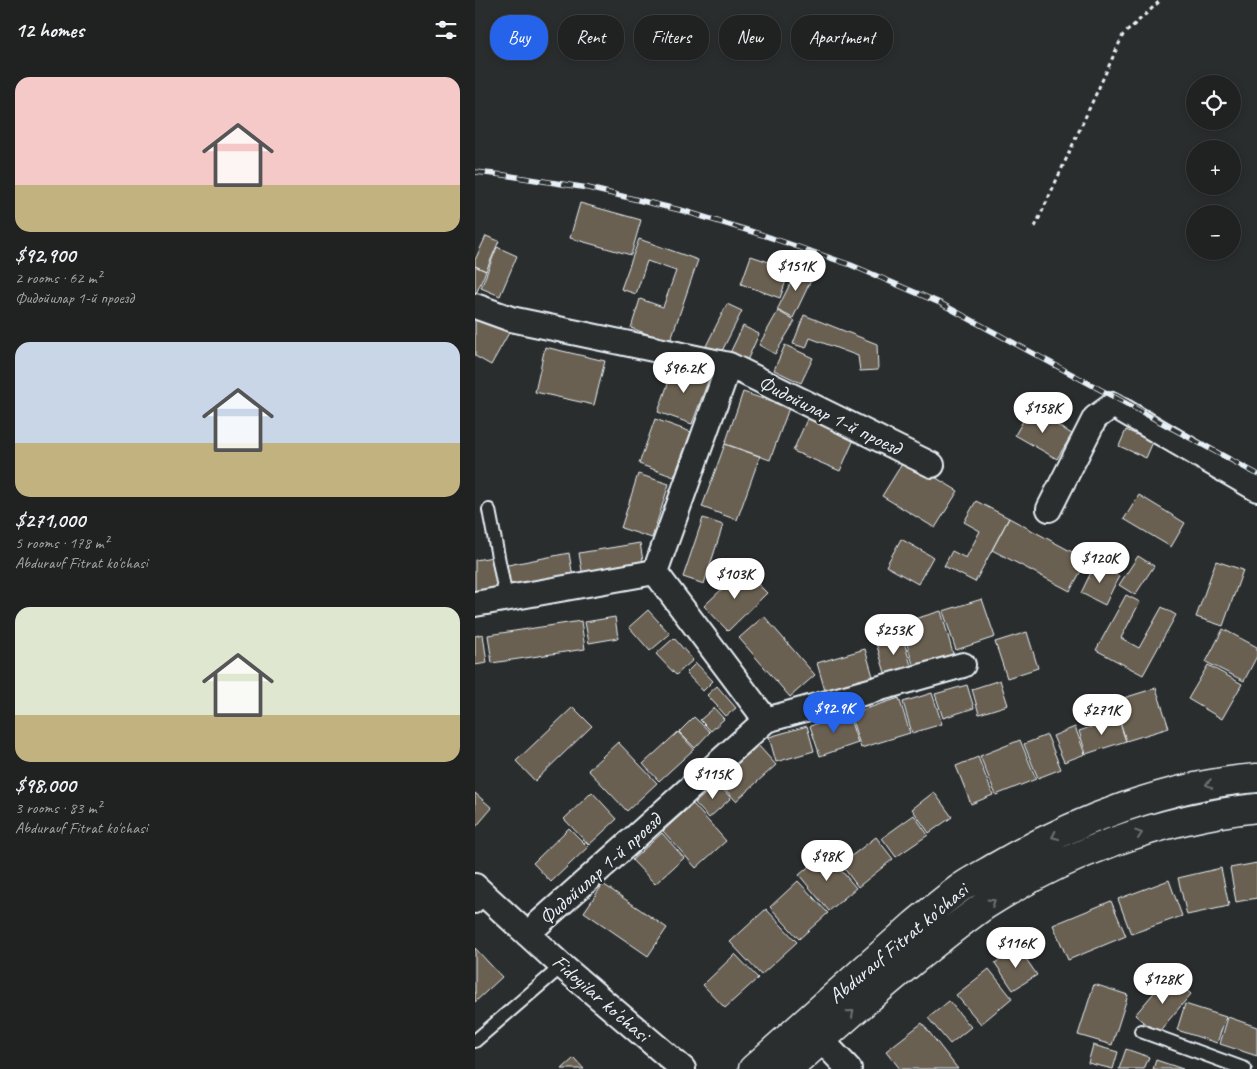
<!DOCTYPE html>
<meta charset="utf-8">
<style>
body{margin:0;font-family:Caveat,sans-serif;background:#282a2a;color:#f1f3f6;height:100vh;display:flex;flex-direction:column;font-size:19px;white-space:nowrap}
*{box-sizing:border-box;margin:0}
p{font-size:16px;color:#a2a4a5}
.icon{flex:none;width:28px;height:28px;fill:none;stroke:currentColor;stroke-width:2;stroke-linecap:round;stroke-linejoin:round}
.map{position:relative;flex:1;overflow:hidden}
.side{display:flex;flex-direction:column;background:#202222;width:475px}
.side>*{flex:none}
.hud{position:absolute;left:15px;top:15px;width:475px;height:45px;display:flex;gap:10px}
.controls{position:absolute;left:711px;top:75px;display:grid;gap:10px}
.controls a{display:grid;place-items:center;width:55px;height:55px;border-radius:50%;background:#202222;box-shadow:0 2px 8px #0003,0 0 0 1px #3d3f40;font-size:25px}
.price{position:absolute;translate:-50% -42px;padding:0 11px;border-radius:18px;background:#fff;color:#222;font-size:16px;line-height:32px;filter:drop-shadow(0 1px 2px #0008)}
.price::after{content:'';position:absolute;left:50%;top:30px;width:15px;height:11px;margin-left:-8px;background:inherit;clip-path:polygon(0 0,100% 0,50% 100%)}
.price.active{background:#2563eb;color:#fff}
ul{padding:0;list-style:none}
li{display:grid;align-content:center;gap:10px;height:265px;padding:0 15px}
li span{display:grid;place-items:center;height:155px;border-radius:15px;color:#555}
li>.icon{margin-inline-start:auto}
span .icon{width:90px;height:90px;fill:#fffc;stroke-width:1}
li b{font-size:21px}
h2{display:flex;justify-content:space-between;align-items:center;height:60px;padding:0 15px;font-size:21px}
.tag{padding:0 18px;border-radius:20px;background:#202222;box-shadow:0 2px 8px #0003,0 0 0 1px #3d3f40;font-size:18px;line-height:45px}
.tag.active{background:#2563eb;color:#fff}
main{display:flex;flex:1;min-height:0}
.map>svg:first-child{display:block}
.building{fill:#6a6051;stroke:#e8f1f8}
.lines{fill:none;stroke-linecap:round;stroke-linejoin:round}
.service-casing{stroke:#e8f1f8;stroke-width:16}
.minor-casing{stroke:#e8f1f8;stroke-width:28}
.secondary-casing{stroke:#e8f1f8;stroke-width:31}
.path{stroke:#e8f1f8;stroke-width:3;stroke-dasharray:4 4;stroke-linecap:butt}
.service{stroke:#2a2d2e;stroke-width:12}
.minor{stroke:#2a2d2e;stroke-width:24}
.secondary{stroke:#2a2d2e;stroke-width:28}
.rail-casing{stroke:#e8f1f8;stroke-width:5.5}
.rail{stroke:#2a2d2e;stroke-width:4;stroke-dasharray:11;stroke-linecap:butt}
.oneway{stroke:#6c7275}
.labels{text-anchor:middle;stroke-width:5;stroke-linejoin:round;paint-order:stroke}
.street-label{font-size:21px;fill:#e8f1f8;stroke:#2a2d2e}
</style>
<main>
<section class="side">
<h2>12 homes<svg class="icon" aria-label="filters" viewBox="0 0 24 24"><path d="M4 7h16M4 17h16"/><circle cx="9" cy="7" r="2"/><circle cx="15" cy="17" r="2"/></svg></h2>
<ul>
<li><span style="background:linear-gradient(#f6c9c9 70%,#c2b280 0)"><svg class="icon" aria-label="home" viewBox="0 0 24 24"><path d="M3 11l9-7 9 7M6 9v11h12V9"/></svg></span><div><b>$92,900</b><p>2 rooms · 62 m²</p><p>Фидойилар 1-й проезд</p></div></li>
<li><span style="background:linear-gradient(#c9d6e8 65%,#c2b280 0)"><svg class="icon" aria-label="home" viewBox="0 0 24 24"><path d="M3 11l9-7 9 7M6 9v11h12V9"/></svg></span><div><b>$271,000</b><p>5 rooms · 178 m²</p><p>Abdurauf Fitrat ko'chasi</p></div></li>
<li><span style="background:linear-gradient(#dfe7d0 70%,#c2b280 0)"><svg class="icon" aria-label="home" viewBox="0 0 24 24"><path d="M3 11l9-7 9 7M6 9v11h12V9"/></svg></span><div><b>$98,000</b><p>3 rooms · 83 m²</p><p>Abdurauf Fitrat ko'chasi</p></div></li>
</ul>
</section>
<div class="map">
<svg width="782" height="1069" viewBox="0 0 782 1069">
<rect width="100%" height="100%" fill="#2a2d2e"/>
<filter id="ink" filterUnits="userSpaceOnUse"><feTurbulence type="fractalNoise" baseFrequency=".02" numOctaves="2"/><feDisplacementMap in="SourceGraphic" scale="10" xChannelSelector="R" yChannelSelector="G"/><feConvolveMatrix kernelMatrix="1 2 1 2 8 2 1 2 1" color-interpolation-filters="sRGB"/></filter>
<g filter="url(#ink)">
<path class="building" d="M105 203 166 220 156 255 95 238Z
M11 236 24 241 11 271 0 266V260Z
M164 239 223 260 195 342 156 328 165 299 188 307 201 271 172 261 161 294 146 289Z
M22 247 42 256 25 296 6 288Z
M276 256 315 269 305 298 266 284Z
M0 266 11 271 0 296Z
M324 266 339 274 318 318 302 310Z
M252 304 267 311 244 357 229 350Z
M0 311 35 331 16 365 0 356Z
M303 311 320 321 300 354 284 345Z
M329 315 402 344 403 370 385 371 383 356 335 338 331 348 318 344Z
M268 326 284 334 270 365 253 357Z
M310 345 338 358 326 383 299 370Z
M70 347 130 361 119 405 60 392Z
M200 364 235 376 217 424 183 412Z
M268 392 314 408 295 460 250 444Z
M555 409 597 434 582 459 540 435Z
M334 415 381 435 365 471 318 451Z
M180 419 216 432 199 477 164 464Z
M651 430 678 442 671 458 644 446Z
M250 444 285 456 262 520 227 507Z
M430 459 483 491 460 528 407 496Z
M163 474 194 484 177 538 146 528Z
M664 495 710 523 696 547 649 519Z
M501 501 534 518 500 582 469 566 477 551 491 558 505 531 489 522Z
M228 518 248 525 229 584 208 577Z
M534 518 612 560 595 591 517 550Z
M426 539 458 557 443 584 411 566Z
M165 543 169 567 108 577 104 553Z
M94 553 98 577 33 590 28 566Z
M663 556 679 566 660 595 644 585Z
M18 557 24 587 0 592V560Z
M741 561 768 570 748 626 721 617Z
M620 564 644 576 630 605 606 593Z
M268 569 292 593 253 631 229 606Z
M651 595 665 602 646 638 664 648 687 607 701 615 668 675 621 650Z
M507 599 520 637 481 650 468 611Z
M173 610 195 634 175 651 154 627Z
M466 611 479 657 439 668 426 623Z
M289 616 340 675 315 697 264 638Z
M140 617 143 638 114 643 110 622Z
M106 621 110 649 17 663 13 635Z
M748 629 782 647V656L769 681 731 662Z
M552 632 563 668 532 678 520 642Z
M8 634 12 663 0 665V636Z
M427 635 437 669 411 676 401 643Z
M199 638 218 660 201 675 181 654Z
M390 649 399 680 351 694 342 663Z
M221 663 238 681 228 691 211 673Z
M733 665 767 684 747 719 713 699Z
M525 680 533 705 504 714 497 689Z
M492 685 499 708 468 718 460 694Z
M242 686 261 708 251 716 232 695Z
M681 688 694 728 651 741 639 701Z
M457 693 467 724 437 733 428 702Z
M424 698 435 733 386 748 375 714Z
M98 707 117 726 60 781 41 761Z
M239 708 249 719 236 731 225 720Z
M373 713 383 743 345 756 335 726Z
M219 717 235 732 220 748 204 732Z
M643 718 651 741 611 754 604 731Z
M332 726 339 751 301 762 294 737Z
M600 727 610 754 589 762 578 736Z
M203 732 219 749 184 781 168 764Z
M572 735 586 769 563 778 549 744Z
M545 740 561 779 521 795 505 756Z
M143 742 182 783 152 811 113 770Z
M283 745 301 765 261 801 243 782Z
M503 757 518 795 496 804 481 766Z
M242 783 256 798 234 818 220 803Z
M117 792 142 819 114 845 89 819Z
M459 792 477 817 454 833 437 809Z
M0 793 17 808 0 828Z
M218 804 251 841 221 868 188 831Z
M439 815 453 835 421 857 407 838Z
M94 828 113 847 76 882 58 863Z
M187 833 209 858 180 884 157 860Z
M401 837 418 859 383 887 366 864Z
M351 852 381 888 354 911 324 875Z
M782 863V898L761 902 755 868Z
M746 868 754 906 712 915 703 878Z
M694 880 707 916 656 934 643 899Z
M323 881 353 913 324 939 295 907Z
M128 884 192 928 173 956 109 912Z
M636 901 651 936 593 960 578 925Z
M291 909 322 942 286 975 255 942Z
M543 947 562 975 538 990 520 963Z
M0 948 27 977 0 1002Z
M260 954 283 978 250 1008 228 985Z
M514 969 537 998 506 1024 481 995Z
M694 975 716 994 682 1034 660 1015Z
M619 984 653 995 637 1045 603 1035Z
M474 1001 496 1027 475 1044 453 1018Z
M710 1004 751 1017 742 1043 702 1030Z
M753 1017 782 1027V1056L745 1044Z
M447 1023 483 1069H425L411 1051Z
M618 1045 643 1052 638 1069 613 1063Z
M651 1049 674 1057 669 1069H644Z
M99 1058 109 1069H87Z
M681 1060 708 1069H678Z"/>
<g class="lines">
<g class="service-casing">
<path id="service" d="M14 510 31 598
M0 907 11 897
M666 1031 770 1069
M0 1041 87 966"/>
</g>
<g class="minor-casing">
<path id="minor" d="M0 306 36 319 254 365 457 465
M574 509 620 418 638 405 782 489
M180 572 291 720
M0 604 180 572 254 365
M0 886 87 966 208 1069
M52 934 291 720 488 665
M334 1027 374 1069"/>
</g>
<g class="secondary-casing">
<path id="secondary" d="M278 1069 440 924C456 911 471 898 488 886 499 879 512 872 524 865 601 820 693 785 782 778
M314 1069C356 1031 399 993 443 957 464 940 486 922 509 906 590 854 686 818 782 808"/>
</g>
<path class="path" d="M560 227 648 35 686 0"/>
<use href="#service" class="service"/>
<use href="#minor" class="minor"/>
<use href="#secondary" class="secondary"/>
<g class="rail-casing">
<path id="rail" d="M0 172 29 175 113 188 209 211 288 235 376 265 465 303 782 474"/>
</g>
<use href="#rail" class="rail"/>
</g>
<defs><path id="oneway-chevron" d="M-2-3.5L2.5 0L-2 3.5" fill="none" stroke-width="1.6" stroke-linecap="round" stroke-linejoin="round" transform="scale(1.25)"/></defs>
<g class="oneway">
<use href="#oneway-chevron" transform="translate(734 784) rotate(170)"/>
<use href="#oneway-chevron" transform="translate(664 834) rotate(-18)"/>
<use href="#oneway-chevron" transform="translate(580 836) rotate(155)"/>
<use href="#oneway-chevron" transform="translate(517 902) rotate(-32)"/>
<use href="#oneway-chevron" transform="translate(376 1013) rotate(-41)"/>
</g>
</g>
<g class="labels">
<g class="street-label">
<text transform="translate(355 415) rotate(26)" y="7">Фидойилар 1-й проезд</text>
<text transform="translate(125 869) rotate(-42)" y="7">Фидойилар 1-й проезд</text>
<text transform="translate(423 943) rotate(-40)" y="7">Abdurauf Fitrat ko'chasi</text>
<text transform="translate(126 998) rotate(41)" y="7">Fidoyilar ko'chasi</text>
</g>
</g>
</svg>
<div class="controls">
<a><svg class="icon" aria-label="locate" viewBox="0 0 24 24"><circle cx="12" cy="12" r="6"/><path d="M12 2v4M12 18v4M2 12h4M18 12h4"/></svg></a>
<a>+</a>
<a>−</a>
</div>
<b class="price" style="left:321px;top:292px">$151K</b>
<b class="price" style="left:209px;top:394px">$96.2K</b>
<b class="price" style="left:568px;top:434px">$158K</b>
<b class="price" style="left:625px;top:584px">$120K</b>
<b class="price" style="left:260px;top:600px">$103K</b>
<b class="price" style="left:419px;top:656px">$253K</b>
<b class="price active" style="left:359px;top:734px">$92.9K</b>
<b class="price" style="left:627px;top:736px">$271K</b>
<b class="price" style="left:238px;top:800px">$115K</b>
<b class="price" style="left:352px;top:882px">$98K</b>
<b class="price" style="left:541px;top:969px">$116K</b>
<b class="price" style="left:688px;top:1005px">$128K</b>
<div class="hud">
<a class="tag active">Buy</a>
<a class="tag">Rent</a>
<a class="tag">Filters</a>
<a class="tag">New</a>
<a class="tag">Apartment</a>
</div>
</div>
</main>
